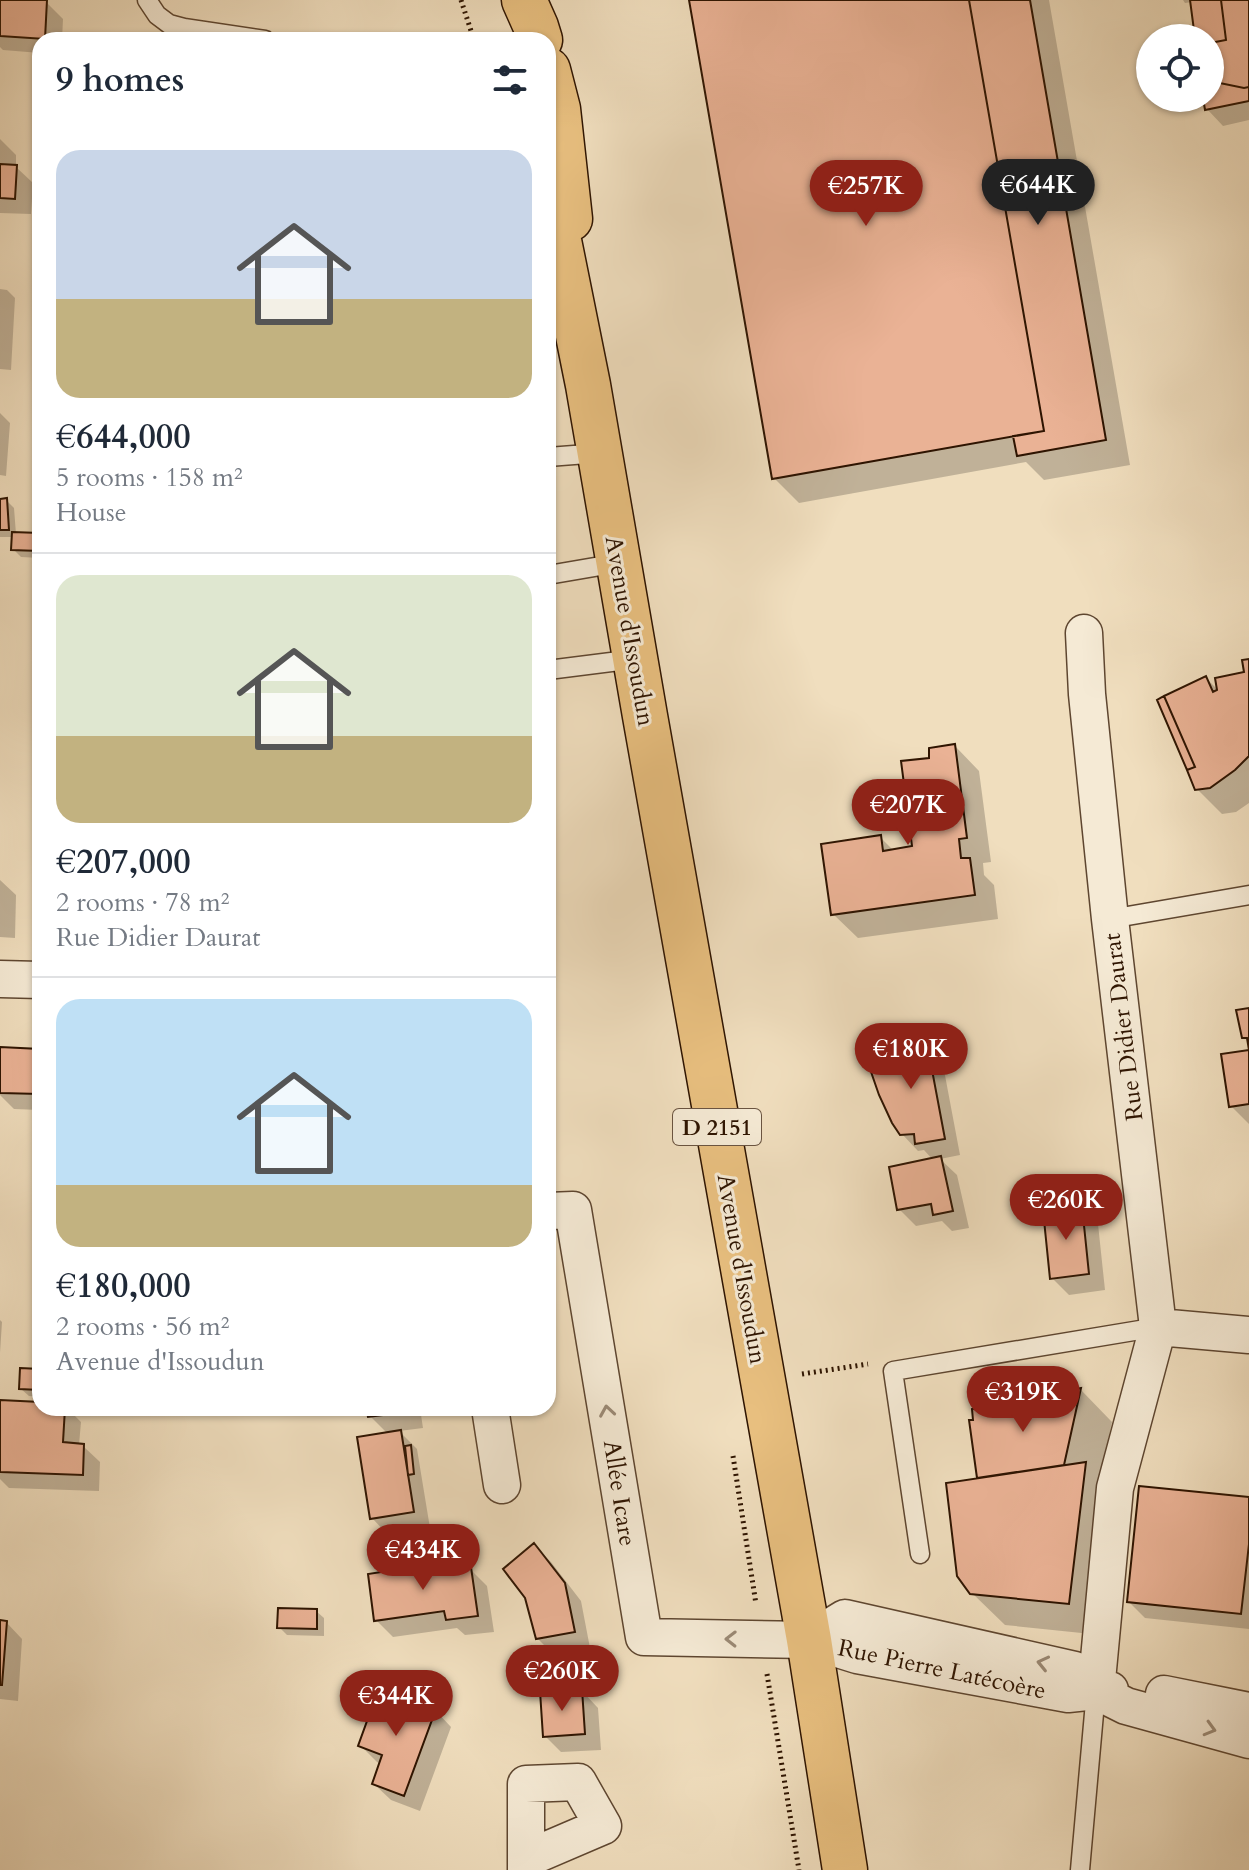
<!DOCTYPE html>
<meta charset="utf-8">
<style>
body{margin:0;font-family:Cardo,serif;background:#f6f6f7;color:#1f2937;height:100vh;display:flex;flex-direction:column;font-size:30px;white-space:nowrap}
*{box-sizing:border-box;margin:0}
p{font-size:26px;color:#747a83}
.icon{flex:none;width:44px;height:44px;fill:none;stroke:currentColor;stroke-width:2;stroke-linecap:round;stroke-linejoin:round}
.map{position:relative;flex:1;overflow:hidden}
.panel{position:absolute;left:32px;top:32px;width:524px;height:1384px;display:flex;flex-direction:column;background:#fff;border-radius:24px;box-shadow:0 2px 6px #0004}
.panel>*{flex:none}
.fabs{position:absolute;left:1136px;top:24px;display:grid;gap:16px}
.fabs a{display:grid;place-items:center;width:88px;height:88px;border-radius:50%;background:#fff;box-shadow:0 2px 6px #0004;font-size:40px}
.price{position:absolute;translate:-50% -68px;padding:0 18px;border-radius:28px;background:#8f2418;color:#fff;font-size:26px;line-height:52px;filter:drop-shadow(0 2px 4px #0008)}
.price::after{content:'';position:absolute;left:50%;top:48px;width:24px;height:18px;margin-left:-12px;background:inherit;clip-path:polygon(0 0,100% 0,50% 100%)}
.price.on{background:#222;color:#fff}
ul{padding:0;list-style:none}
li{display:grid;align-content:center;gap:16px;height:424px;padding:0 24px}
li+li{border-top:2px solid #e0e1e3}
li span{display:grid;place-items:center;height:248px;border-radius:24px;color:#555}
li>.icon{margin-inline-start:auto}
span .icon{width:144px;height:144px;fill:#fffc;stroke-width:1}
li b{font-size:34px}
h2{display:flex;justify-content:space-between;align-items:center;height:96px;padding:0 24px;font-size:34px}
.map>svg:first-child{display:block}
.shadow{fill:#0003}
.building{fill:#eab295;stroke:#2e1401;stroke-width:2}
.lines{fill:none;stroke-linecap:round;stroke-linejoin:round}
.service-casing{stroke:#5e4630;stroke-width:21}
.minor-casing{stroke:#5e4630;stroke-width:39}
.primary-casing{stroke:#2e1401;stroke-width:47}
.path{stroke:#2e1401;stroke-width:5;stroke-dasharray:2 4;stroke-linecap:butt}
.service{stroke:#f5ead5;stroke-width:18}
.minor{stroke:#f5ead5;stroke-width:36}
.primary{stroke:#e8bf7f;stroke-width:44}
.oneway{stroke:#9b8a76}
.labels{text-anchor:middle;stroke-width:6;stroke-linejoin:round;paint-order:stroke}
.shield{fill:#f5ead5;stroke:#6a5441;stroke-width:2}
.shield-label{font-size:22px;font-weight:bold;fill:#2e1401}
.street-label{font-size:24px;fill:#2e1401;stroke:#f5ead5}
</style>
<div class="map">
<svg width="1249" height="1870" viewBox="0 0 1249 1870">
<rect width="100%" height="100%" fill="#f0debe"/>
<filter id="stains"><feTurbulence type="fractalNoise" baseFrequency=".0025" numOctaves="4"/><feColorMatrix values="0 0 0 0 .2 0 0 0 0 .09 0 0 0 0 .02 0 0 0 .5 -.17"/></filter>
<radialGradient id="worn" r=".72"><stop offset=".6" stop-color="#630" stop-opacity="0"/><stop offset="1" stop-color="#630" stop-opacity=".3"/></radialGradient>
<path class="shadow" d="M0 0H44L63 19 62 40H40V53L3 50 0 47Z
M691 0H1049L1130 465 1044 480 1026 462 799 503 774 478Z
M1183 0H1249V120L1223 126 1207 109 1205 98H1210V38H1197L1192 2 1185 3Z
M0 139 16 155V167L33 183 31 214 0 213Z
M0 289 7 290 15 298 11 370 0 369Z
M0 413 10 423 6 476 0 475Z
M6 500 14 508 16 534 40 535V558L21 557 13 549V537H0V501Z
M1249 661V803L1236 812 1222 814 1197 789 1206 678 1220 692 1246 674Z
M955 746 979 771 991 862 983 863 984 875 994 885 998 919 858 938 833 914 880 837 894 851 914 848Z
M0 880 16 895 15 938 0 937Z
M928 1038 945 1055 948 1070H944L960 1155 940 1159 957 1175 969 1228 952 1231 942 1221 916 1226 899 1209 933 1160 924 1150 918 1151 902 1134 901 1061Z
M0 1049 40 1051V1110L14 1109 0 1095Z
M1249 1052V1124L1231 1106Z
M1081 1208 1098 1224 1105 1290 1069 1295 1052 1278Z
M0 1320 2 1322 0 1353Z
M40 1371V1397L29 1396 21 1389Z
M1081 1390 1112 1422 1100 1478 1101 1635 1005 1625 972 1593 980 1480 971 1422H975L974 1411Z
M0 1402 40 1404V1408H67L81 1422 79 1445 83 1446 100 1462 99 1491 9 1488 0 1479Z
M368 1408H420L423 1428 399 1431 417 1449 430 1528 388 1535 372 1518 388 1434 370 1416Z
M1249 1499V1629L1145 1618 1129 1602Z
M534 1546 551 1562 581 1601 590 1648 554 1655 537 1638Z
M439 1563 448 1571 470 1569 487 1586 494 1632 465 1635 457 1628 393 1637 376 1620Z
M316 1611 324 1618V1636L287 1635 279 1627Z
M0 1622H6L22 1639 18 1701 0 1699Z
M582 1691 598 1708 601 1750 561 1752 545 1736Z
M435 1710 451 1727 420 1811 391 1800 374 1784 381 1764 377 1762 360 1745Z"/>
<path class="building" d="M0 0H47L45 39 0 36Z
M689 0H969L1044 431 772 479Z
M969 0H1030L1106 440 1017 456 1013 436 1044 431Z
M1190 0H1221L1226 40 1210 43V38H1195Z
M1221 0H1249V87L1244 88 1210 81V43L1226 40Z
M1210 81 1244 88 1249 87V101L1205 110 1203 98H1210Z
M0 164 17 165 15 199 0 198Z
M7 498 9 530H0V499Z
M12 532 40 533V551L11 550Z
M1249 659V756L1235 770 1210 788 1195 790 1187 770 1195 767 1164 696 1206 676 1213 692 1217 690 1215 678 1244 672 1242 660Z
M1164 696 1195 767 1187 770 1157 700Z
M955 744 967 838 959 839 961 858H970L975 895 831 915 821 844 881 835 883 851 912 846 901 761 929 758V748Z
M1249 1008V1104L1229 1107 1221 1054 1249 1050 1247 1038H1242L1236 1010Z
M929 1036 932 1053 929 1054 945 1139 915 1144 914 1134 900 1135 892 1123 879 1095 869 1066 898 1059 894 1042Z
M0 1047 40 1049V1094L0 1093Z
M941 1156 953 1211 933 1215 931 1204 897 1210 889 1167Z
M1082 1206 1089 1274 1050 1279 1043 1210Z
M20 1368 40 1369V1390L19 1389Z
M1081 1388 1064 1465 977 1478 969 1420H973L972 1409Z
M0 1400 40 1402V1408H65L63 1442 84 1444 83 1475 0 1472Z
M366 1408H407L408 1412 368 1417Z
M401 1430 414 1512 370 1519 357 1437Z
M411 1445 414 1474 408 1475 405 1446Z
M1086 1462 1069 1604 970 1594 957 1576 946 1483Z
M1139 1486 1249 1497V1544L1241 1614 1127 1602Z
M534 1543 565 1583 575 1632 536 1639 525 1598 503 1569Z
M440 1561 442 1570 471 1567 478 1616 446 1620 444 1611 374 1621 368 1574 407 1568 410 1565Z
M278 1608 317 1609V1629L277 1628Z
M0 1620 7 1621 2 1685H0Z
M379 1688 436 1709 404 1796 372 1784 382 1755 358 1746Z
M582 1689 585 1734 543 1737 540 1691Z"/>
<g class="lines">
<g class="service-casing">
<path id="service" d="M147 0 157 15 169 24 184 28 265 40
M548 457 600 453
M548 575 618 563
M548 670 635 659
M1110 919 1249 895
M920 1554 893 1371 1158 1327
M1080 1870 1096 1691"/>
</g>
<g class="minor-casing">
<path id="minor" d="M1084 633 1087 694 1110 919 1158 1327 1115 1488 1096 1691
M0 979 40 980
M548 1211 573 1210 644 1637 809 1640 857 1655 1068 1694 1096 1691 1126 1706 1249 1740
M1158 1327 1249 1335
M490 1408 502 1485
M809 1640 845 1618 1075 1670 1096 1691 1110 1690
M1164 1694 1249 1711
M526 1870V1784L578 1782 603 1826 526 1859"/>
</g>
<g class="primary-casing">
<path id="primary" d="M524 0 536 27 540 40
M548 70 558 109 570 219
M548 186 588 385 645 716 809 1640 845 1870"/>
</g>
<path class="path" d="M461 0 474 40
M802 1374 868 1364
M733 1456 756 1604
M767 1674 799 1870"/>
<use href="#service" class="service"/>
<use href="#minor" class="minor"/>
<use href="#primary" class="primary"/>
</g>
<defs><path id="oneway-chevron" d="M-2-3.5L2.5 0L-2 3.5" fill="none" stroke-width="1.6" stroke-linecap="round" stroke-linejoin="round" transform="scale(2)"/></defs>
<g class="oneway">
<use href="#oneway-chevron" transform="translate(607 1411) rotate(-99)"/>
<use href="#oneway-chevron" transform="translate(731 1639) rotate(-179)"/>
<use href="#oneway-chevron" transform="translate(1043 1663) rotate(-167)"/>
<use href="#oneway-chevron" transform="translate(1210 1729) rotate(16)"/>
</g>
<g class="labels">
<rect class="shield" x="673" y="1109" width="88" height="36" rx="6"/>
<g class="shield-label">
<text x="717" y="1135">D 2151</text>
</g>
<g class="street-label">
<text transform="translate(630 631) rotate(80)" y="8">Avenue d'Issoudun</text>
<text transform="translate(1123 1027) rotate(-97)" y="8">Rue Didier Daurat</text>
<text transform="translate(742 1269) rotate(80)" y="8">Avenue d'Issoudun</text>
<text transform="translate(620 1493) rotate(81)" y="8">Allée Icare</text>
<text transform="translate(942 1669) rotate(12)" y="8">Rue Pierre Latécoère</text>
</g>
</g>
<rect width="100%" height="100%" filter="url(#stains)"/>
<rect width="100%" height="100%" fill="url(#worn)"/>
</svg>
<div class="fabs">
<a><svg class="icon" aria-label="locate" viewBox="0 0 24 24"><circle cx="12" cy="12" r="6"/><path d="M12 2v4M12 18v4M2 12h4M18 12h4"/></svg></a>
</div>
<b class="price on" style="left:1038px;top:227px">€644K</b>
<b class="price" style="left:866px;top:228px">€257K</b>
<b class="price" style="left:908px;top:847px">€207K</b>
<b class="price" style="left:911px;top:1091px">€180K</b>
<b class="price" style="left:1066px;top:1242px">€260K</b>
<b class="price" style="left:1023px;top:1434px">€319K</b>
<b class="price" style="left:423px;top:1592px">€434K</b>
<b class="price" style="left:562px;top:1713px">€260K</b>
<b class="price" style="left:396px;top:1738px">€344K</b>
<section class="panel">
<h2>9 homes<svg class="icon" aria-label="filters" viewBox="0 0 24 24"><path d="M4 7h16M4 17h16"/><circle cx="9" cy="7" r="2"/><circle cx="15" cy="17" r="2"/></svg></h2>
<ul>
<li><span style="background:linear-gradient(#c9d6e8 60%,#c2b280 0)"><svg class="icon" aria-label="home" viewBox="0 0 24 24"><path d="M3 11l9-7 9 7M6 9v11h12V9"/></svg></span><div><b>€644,000</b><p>5 rooms · 158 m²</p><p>House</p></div></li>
<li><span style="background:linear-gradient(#dfe7d0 65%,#c2b280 0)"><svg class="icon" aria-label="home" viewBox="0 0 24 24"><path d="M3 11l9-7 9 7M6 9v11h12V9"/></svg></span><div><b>€207,000</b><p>2 rooms · 78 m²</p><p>Rue Didier Daurat</p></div></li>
<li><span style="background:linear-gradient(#bfe0f5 75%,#c2b280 0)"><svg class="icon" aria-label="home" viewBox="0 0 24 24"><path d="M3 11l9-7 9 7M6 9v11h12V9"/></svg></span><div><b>€180,000</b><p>2 rooms · 56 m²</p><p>Avenue d'Issoudun</p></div></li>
</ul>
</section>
</div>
